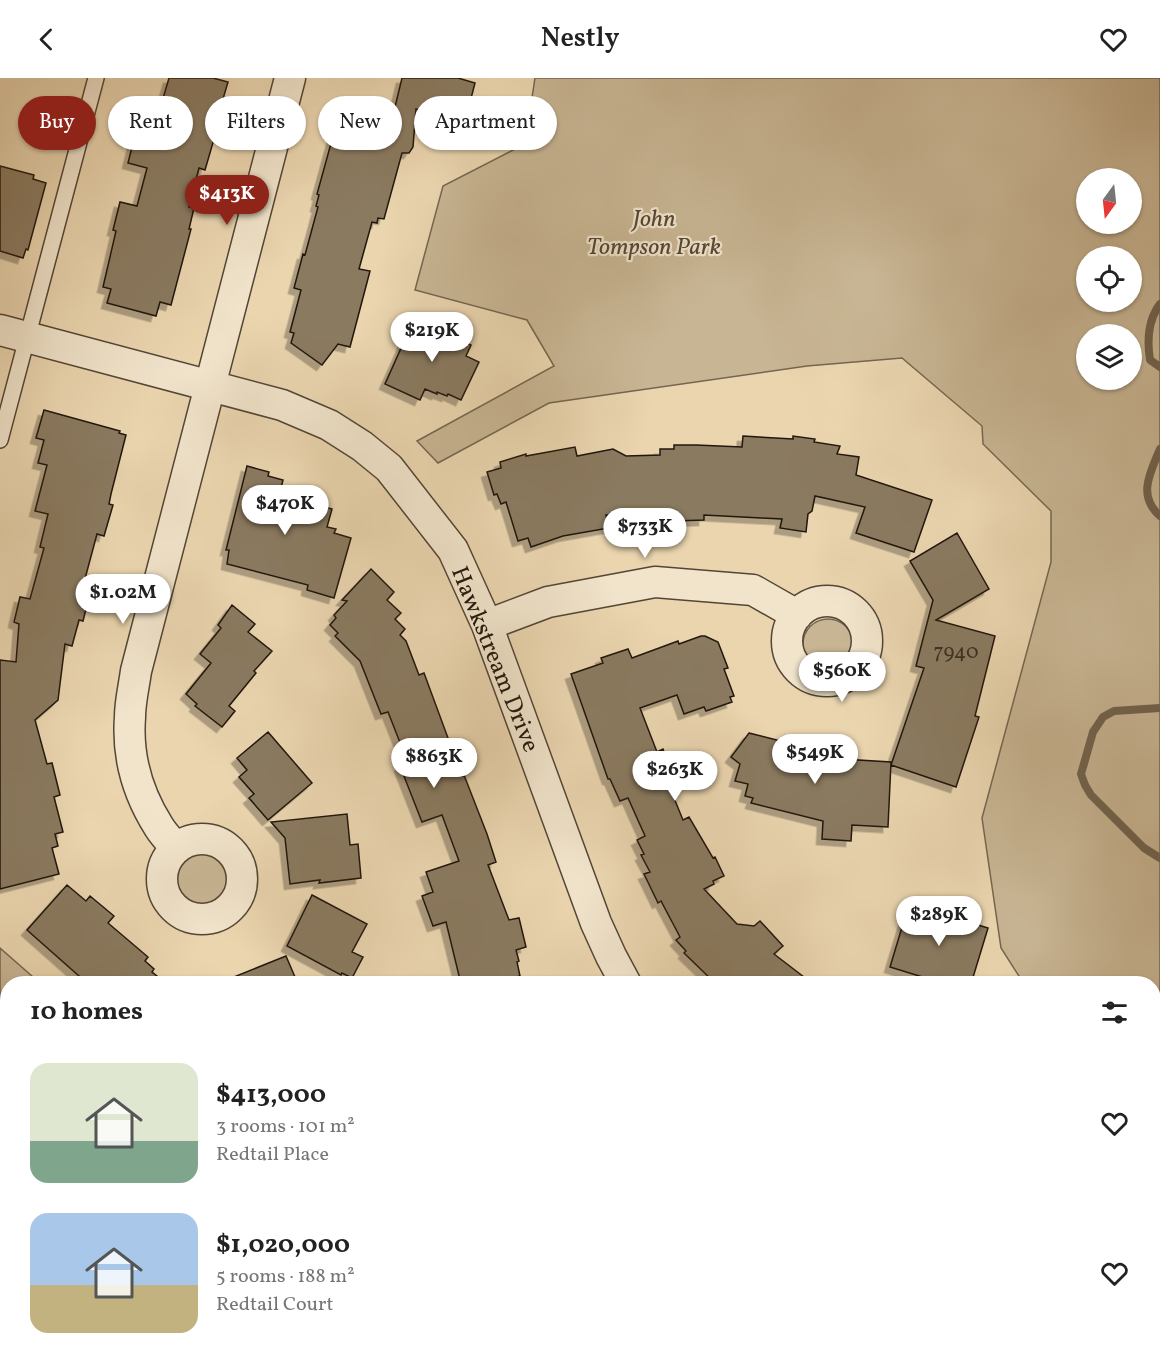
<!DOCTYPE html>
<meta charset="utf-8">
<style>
body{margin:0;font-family:Vollkorn,serif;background:#f6f6f6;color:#222;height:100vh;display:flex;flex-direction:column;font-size:22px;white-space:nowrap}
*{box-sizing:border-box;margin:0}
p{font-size:20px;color:#767676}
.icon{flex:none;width:33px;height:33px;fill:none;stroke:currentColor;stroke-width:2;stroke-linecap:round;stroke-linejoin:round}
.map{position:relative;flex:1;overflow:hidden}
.drawer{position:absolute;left:0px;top:898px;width:1161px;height:386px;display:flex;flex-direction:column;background:#fff;border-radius:24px 24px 0 0;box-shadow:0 2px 4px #0004}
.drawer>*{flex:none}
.banner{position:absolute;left:18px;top:18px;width:600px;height:54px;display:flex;gap:12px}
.needle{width:39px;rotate:195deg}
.fabs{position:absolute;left:1076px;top:90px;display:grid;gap:12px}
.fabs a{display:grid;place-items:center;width:66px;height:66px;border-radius:50%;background:#fff;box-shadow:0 2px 4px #0004;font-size:30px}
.price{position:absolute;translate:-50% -51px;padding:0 14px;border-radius:21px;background:#fff;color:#222;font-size:20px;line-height:39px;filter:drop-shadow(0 2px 3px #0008)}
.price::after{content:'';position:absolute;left:50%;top:36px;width:18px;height:14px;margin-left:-9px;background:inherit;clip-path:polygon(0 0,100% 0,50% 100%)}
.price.on{background:#8f2418;color:#fff}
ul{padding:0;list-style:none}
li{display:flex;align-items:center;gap:18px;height:150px;padding:0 30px}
li span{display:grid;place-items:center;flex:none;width:168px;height:120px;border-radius:18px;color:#555}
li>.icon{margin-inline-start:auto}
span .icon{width:72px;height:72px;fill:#fffc;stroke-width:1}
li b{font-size:26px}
h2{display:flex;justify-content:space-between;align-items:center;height:72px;padding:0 30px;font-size:26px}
.tag{padding:0 21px;border-radius:27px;background:#fff;box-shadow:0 2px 4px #0004;font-size:21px;line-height:54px}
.tag.on{background:#8f2418;color:#fff}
header{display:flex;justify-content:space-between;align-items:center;height:78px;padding:0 30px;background:#fff;font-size:27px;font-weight:600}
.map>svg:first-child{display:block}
.green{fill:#c8b593;stroke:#746650;stroke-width:1.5;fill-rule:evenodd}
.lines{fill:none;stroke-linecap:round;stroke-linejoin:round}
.stream{stroke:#71624d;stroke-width:8}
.building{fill:#8a7a61;stroke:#21170d;stroke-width:1.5;filter:url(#shadow)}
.service-casing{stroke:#534636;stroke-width:18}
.minor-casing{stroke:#534636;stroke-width:33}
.path{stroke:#21170d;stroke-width:4;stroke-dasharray:4.5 3;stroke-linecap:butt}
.service{stroke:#f1e4cb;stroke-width:15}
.minor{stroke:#f1e4cb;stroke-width:30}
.labels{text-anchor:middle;stroke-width:4.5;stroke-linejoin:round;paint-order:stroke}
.number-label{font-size:21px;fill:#3b3022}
.park-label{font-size:24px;font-style:italic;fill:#534635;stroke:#f1e4cb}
.street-label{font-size:24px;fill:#21170d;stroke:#f1e4cb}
</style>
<header><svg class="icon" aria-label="back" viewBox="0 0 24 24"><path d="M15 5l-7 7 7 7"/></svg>Nestly<svg class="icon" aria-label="heart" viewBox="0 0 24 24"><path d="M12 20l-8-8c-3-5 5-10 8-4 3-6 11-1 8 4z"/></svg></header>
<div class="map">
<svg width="1160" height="1283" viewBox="0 0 1160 1283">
<defs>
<filter id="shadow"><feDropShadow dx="-5.5" dy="5.5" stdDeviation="0" flood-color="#0004"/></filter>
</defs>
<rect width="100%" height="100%" fill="#ead5af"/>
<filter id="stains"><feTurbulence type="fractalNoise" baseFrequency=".00333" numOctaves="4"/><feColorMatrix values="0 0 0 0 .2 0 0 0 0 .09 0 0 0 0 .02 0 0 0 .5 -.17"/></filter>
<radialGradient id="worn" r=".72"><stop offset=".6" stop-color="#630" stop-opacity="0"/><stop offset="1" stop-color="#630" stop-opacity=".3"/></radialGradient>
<path class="green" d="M535 0H1160V992L1154 977V906H1024L1001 870 982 740 1051 484V433L983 366 982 348 902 280 807 288 549 325 438 385 417 363 554 288 527 242 415 212 443 108 525 66ZM1131 100V146H1086V100ZM1131 178V224H1086V178ZM1086 256H1131V302H1086Z
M803 566a25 25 0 1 1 50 0a25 25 0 1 1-50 0Z
M176 802a27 27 0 1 1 54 0a27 27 0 1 1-54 0Z
M0 870 41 906H8L7 980 0 973Z
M206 1276 323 1277 330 1283H203Z
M346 1277H464L471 1283H353Z"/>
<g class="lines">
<path class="stream" d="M1160 226C1148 242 1147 263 1150 282L1160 289
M1160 371C1150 395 1137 418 1160 438
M1160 630 1114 633 1103 639 1093 654 1081 696 1085 707 1091 717 1144 770 1160 780"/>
</g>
<path class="building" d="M169 0H213L228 4 220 31 222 32 212 68 205 92 199 90 189 129 194 130 189 151H191L171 227 160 224 156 238 107 225 111 211 103 209 116 153 113 152 120 124 137 128 147 90 128 85 134 61 142 63 146 49 154 51Z
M402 0H458L475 5 466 40 456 38V41L416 31 413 69 409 75H402L384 141 378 140 377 145 372 144 359 191 370 193 350 269 338 266 322 287 291 265 294 255 290 254 301 212 294 210 303 176 305 177 318 129 316 128 319 117 317 116 338 40 347 43 352 23 394 33Z
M0 88 34 97 33 101 46 105 28 172 26 171 23 180 0 173Z
M415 239 459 259 458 261 471 267 466 278 479 284 461 322 448 316 447 318 437 314V316L425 311 420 322 385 306Z
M44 332 120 353 119 355 126 357 111 416 109 426 113 427 104 458 97 456 86 497 82 522 88 523 83 543 79 542 72 568 65 566 58 622 35 642 47 686 52 685 60 717 54 719 63 754 55 756 58 768 52 770 59 796 0 811V582L16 584 19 546 14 544 20 519 30 521 44 470 40 469 48 436 35 433 47 387 38 385 44 362 36 360Z
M743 358 793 361V358L815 361 814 364 840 368 837 376 859 379 856 397 932 422 914 474 856 455 865 429 815 418 812 433 808 436 806 454 780 450 782 441 704 437V442L675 443 674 437H606L609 450 563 458 531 469 528 460 518 463 506 424 501 426 497 416 494 417 487 394 501 390 500 384 526 376V378L575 369 577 378 613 371 626 378 660 377V371H674V367H696L742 369Z
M247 388 269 394 268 398 283 402 281 410 295 413 293 420 332 431 327 449 336 451 334 455 351 460 334 520 307 512 308 507 227 486 229 472H226Z
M957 455 989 511 936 542 995 558 975 638 979 639 956 709 891 687 924 590 916 588 933 522 910 483Z
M371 491 394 514 387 522 401 535 395 541 405 551 400 557 406 563 419 597 424 595 462 698 464 697 487 756 496 784 488 787 509 842 519 840 526 869 516 872 519 883 517 884 520 898 491 906H461L446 844 433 848 422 818 433 814 426 794 459 783 442 737 422 744 400 688 408 685 388 634 381 636 360 583 335 558 338 555 330 547 336 540 334 537 347 523 342 522Z
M232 527 255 546 248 554 272 573 254 593 256 595 229 628 235 633 222 649 195 628 197 626 186 616 211 585 200 576 221 550 218 547Z
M701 558H705L718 564 728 590 724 591 734 618 730 619 732 624 706 633 704 629 684 636 677 617 640 630 657 674 663 671 673 700 667 703 683 742 689 739 713 780 715 779 724 798 713 803 714 806 704 811 737 846 754 848 760 843 783 868 774 876 813 906H716L684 875 686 873 676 862 680 859 661 823 658 825 644 796 650 794 641 777 644 776 637 762 645 758 628 720 620 723 610 701H608L571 596 603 585 601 580 628 571 632 580 678 563 679 566Z
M268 654 312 705 268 742 249 720 254 716 239 699 247 692 237 680Z
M749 655 812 671 809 679 891 684 888 749 852 747 851 763 822 761 823 743 751 725 753 720 745 718 748 706 735 703 740 686 731 679Z
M347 736 350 767 358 766 361 800 319 805 320 802 290 806 285 760 271 744Z
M67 807 86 823 90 818 114 838 108 845 148 879 145 883 154 891 152 894 167 906H88L27 852Z
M312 817 367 846 352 874 363 879 352 900 342 895 341 897 287 868Z
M909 826 988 850 971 906H945L890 889Z
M286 878 298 906H220L219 905Z"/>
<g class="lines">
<g class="service-casing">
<path id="service" d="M0 362 96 0"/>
</g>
<g class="minor-casing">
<path id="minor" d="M0 252 282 327 329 347 362 368 389 390 453 472 487 547 596 845 611 878 626 906
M787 563a40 40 0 1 1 80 0a40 40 0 1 1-80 0Z
M487 547 548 524 655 504 753 512 797 537
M162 801a40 40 0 1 1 80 0a40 40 0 1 1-80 0Z
M176 770C170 763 164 757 159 749 138 716 127 678 130 639 130 624 134 608 136 593L290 0
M960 1283 963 1276"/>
</g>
<path class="path" d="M0 929 8 937
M1154 1220 1160 1221
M379 1276 386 1283"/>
<use href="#service" class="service"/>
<use href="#minor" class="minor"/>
</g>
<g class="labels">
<g class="number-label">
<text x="956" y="580">7940</text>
</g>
<g class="park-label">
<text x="654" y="148">John<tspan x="654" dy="28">Tompson Park</tspan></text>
</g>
<g class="street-label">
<text transform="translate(496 581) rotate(68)" y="8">Hawkstream Drive</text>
</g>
</g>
<rect width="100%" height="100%" filter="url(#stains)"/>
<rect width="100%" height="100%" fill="url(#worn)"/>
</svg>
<div class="fabs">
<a><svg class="needle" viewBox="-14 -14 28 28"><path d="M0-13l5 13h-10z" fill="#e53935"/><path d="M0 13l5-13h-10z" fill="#767676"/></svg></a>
<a><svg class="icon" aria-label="locate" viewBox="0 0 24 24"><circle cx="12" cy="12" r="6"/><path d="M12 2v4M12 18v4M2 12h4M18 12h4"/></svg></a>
<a><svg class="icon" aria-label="layers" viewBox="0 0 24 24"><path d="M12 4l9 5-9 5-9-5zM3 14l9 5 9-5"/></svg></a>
</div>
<b class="price on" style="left:227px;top:148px">$413K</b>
<b class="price" style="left:432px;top:285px">$219K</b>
<b class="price" style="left:285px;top:458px">$470K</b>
<b class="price" style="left:645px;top:481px">$733K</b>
<b class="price" style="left:123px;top:547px">$1.02M</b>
<b class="price" style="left:842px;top:625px">$560K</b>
<b class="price" style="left:815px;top:707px">$549K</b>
<b class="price" style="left:434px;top:711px">$863K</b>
<b class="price" style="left:675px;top:724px">$263K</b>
<b class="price" style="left:939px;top:869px">$289K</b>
<div class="banner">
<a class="tag on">Buy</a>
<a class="tag">Rent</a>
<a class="tag">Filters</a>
<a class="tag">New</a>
<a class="tag">Apartment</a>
</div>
<section class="drawer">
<h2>10 homes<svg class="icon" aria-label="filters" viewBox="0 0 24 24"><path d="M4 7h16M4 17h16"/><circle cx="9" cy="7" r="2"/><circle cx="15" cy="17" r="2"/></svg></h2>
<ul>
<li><span style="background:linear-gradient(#dfe7d0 65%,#7fa58c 0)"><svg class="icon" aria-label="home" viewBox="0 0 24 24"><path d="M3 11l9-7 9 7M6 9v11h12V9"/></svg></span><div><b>$413,000</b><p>3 rooms · 101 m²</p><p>Redtail Place</p></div><svg class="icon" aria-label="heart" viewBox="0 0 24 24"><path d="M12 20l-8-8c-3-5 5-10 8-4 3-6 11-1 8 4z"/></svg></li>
<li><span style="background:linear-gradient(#a9c7e8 60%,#c2b280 0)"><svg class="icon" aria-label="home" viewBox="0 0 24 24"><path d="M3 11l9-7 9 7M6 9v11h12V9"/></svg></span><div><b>$1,020,000</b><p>5 rooms · 188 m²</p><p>Redtail Court</p></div><svg class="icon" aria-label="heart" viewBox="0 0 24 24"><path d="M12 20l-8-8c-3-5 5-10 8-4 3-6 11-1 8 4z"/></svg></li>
</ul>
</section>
</div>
